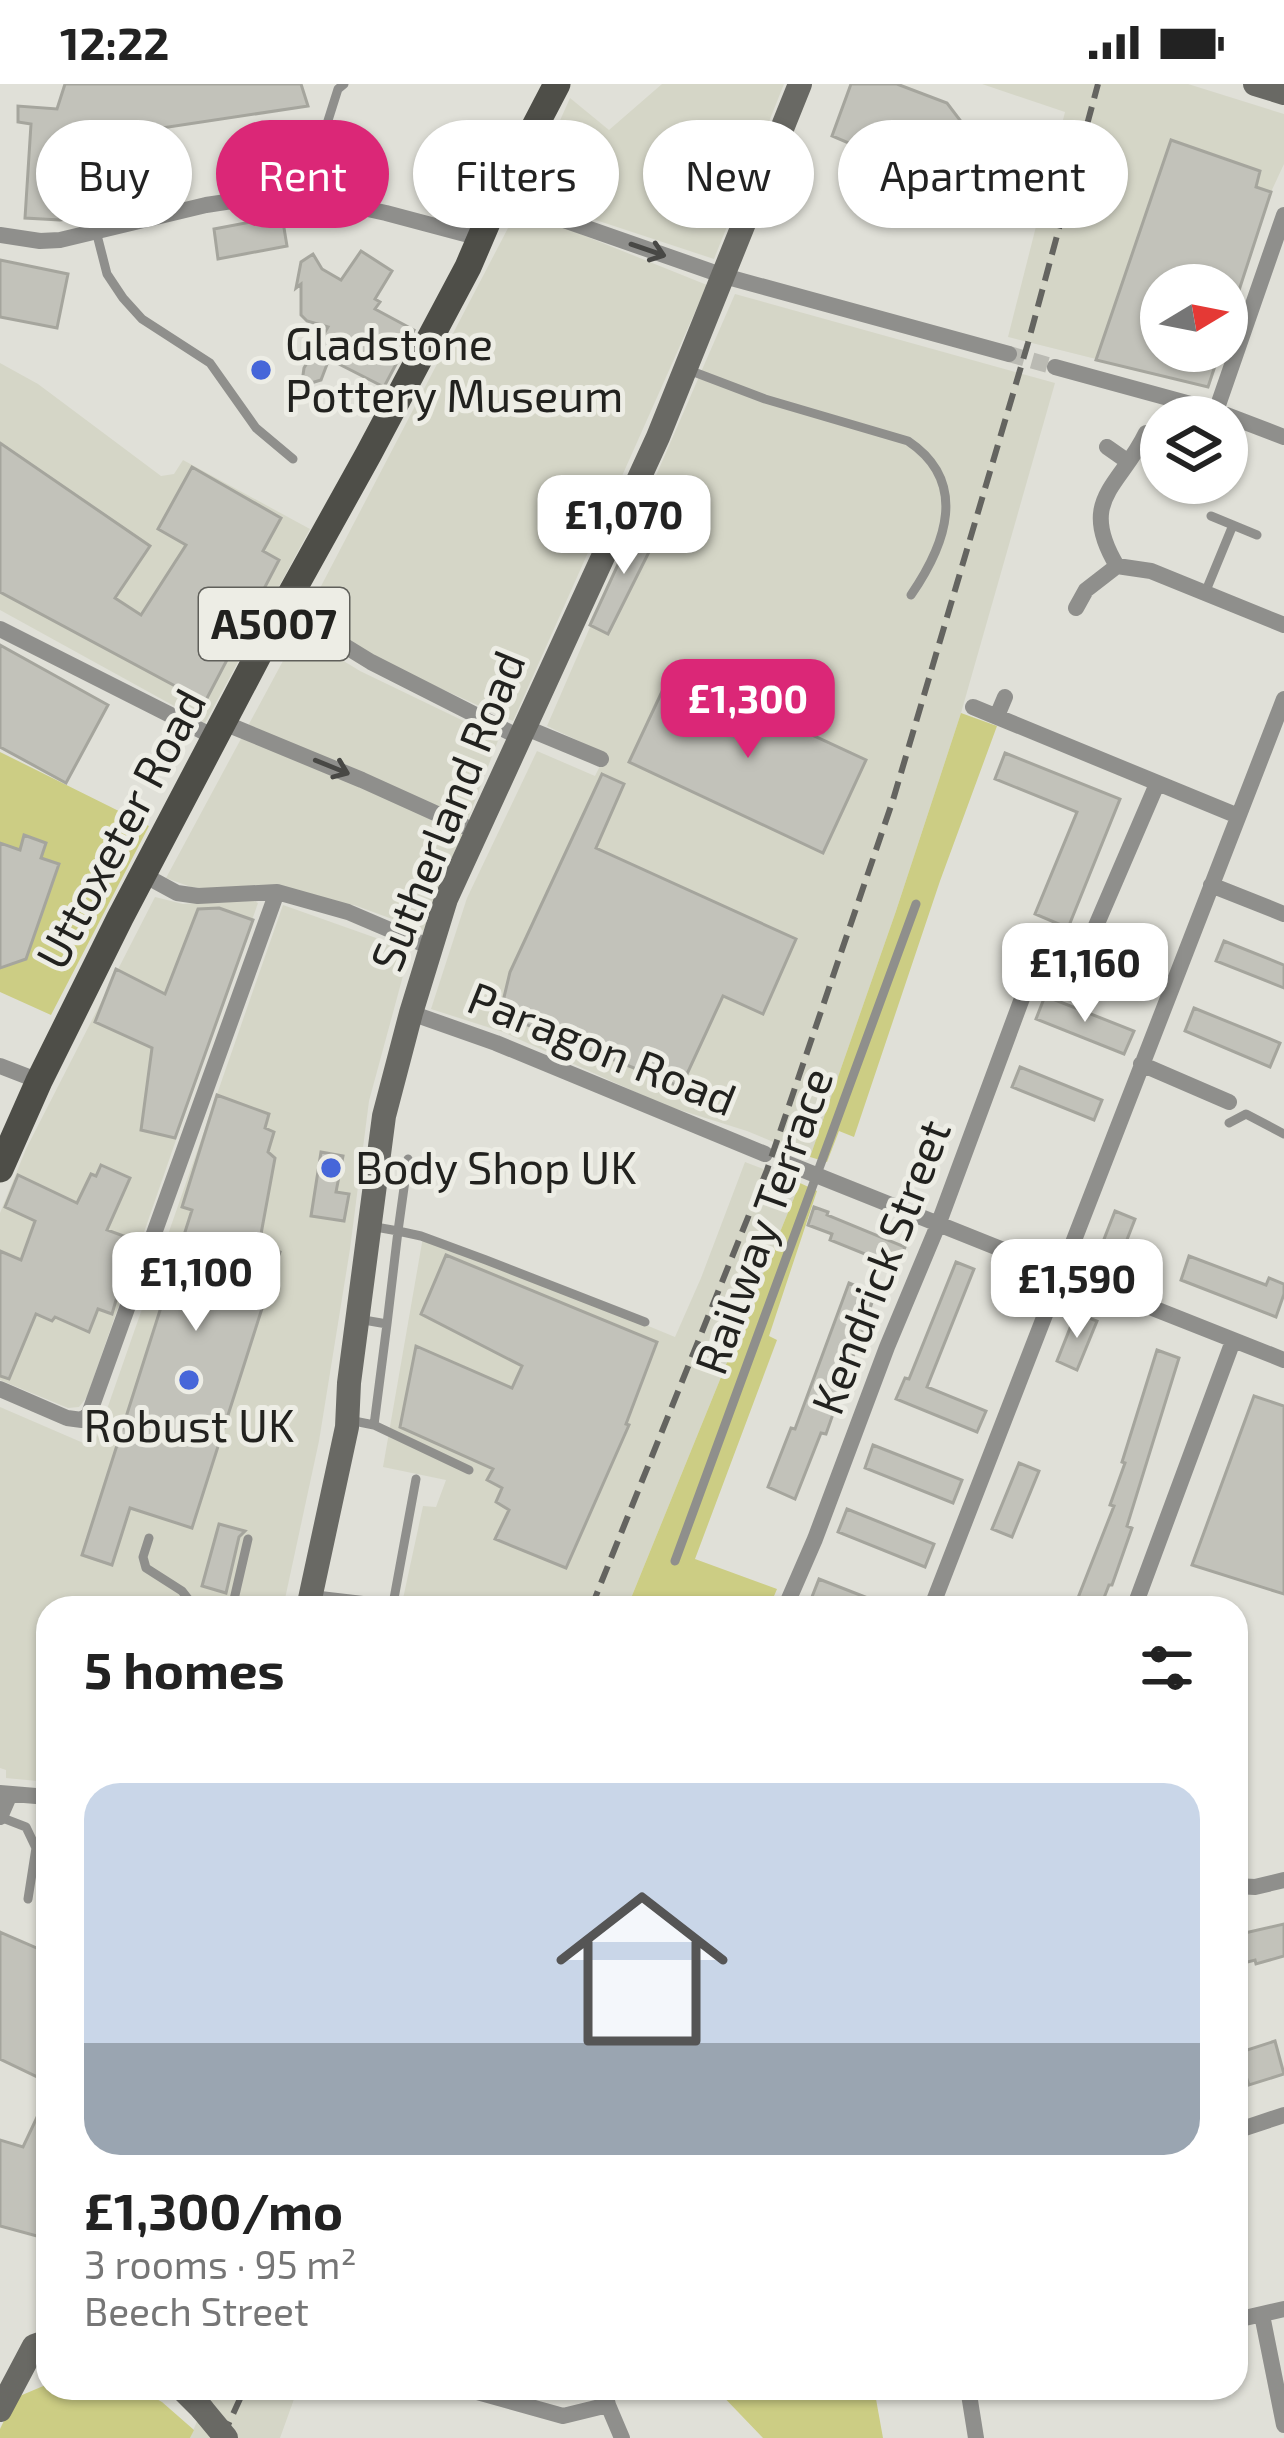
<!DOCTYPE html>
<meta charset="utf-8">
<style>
body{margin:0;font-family:"Exo 2",sans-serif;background:#f2f2f2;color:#222;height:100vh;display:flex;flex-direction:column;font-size:45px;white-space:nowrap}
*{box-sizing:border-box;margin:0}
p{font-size:39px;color:#767676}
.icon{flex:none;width:66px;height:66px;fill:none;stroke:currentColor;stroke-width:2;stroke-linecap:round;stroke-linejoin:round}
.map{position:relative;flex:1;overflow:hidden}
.drawer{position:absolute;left:36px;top:1512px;width:1212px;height:804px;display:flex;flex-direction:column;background:#fff;border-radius:36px;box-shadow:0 3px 9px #0004}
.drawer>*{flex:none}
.hud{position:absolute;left:36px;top:36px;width:1212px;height:108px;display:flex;gap:24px}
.needle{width:78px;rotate:80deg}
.fabs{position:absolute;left:1140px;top:180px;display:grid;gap:24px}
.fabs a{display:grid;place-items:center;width:108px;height:108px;border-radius:50%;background:#fff;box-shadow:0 3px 9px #0004;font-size:60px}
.price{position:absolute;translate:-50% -102px;padding:0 27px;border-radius:24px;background:#fff;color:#222;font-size:39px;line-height:78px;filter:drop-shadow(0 3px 6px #0008)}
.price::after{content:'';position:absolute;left:50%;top:72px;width:36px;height:27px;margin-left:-18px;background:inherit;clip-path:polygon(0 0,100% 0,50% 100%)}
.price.active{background:#db2777;color:#fff}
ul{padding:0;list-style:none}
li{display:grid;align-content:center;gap:24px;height:636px;padding:0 48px}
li+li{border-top:3px solid #e0e0e0}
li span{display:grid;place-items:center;height:372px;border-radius:36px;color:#555}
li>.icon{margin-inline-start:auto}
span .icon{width:216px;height:216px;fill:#fffc;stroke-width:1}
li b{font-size:51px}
h2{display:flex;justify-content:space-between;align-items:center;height:144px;padding:0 48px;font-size:51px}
.pill{padding:0 42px;border-radius:54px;background:#fff;box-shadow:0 3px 9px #0004;font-size:42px;line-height:108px}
.pill.active{background:#db2777;color:#fff}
.status{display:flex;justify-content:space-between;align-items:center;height:84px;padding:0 60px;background:#fff;direction:ltr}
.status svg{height:33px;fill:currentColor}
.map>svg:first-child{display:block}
.built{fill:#d5d6c7}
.green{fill:#cccd84}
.building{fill:#c2c2ba;stroke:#a5a59d;stroke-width:3}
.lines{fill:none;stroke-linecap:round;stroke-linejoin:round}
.street-tunnel{stroke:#babab3;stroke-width:16;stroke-dasharray:16 8;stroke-linecap:butt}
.lane{stroke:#8f8f8c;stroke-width:9}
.street{stroke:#8f8f8c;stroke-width:16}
.secondary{stroke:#696964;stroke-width:24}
.primary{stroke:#4e4e48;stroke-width:27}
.rail{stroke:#646460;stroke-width:6;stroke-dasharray:18 9;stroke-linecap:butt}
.secondary-bridge{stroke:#696964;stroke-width:24}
.oneway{stroke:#484845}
.poi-dot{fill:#4666d9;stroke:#edede5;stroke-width:4.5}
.labels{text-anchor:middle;stroke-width:10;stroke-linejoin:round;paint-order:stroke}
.shield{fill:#edede5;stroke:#5f5f5a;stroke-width:3}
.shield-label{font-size:42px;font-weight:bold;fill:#22221f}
.poi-label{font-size:45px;fill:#22221f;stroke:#edede5;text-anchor:start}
.street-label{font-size:45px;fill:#22221f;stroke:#edede5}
</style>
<div class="status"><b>12:22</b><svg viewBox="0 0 49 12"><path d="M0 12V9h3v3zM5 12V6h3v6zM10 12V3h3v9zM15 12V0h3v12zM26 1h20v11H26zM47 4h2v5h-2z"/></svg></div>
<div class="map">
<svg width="1284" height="2354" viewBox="0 0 1284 2354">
<rect width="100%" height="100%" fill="#e0e0d8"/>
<path class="built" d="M662 0H784L714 175 526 113 570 14 609 46Z
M982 0H1188L1284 30V80L1271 108 1227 245V201H1161V267H1220L1208 303 1008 253 1065 28Z
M518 125 707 201 513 637 373 574 307 529Z
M735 210 1055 299 961 629 896 827 810 1073 747 1047 664 1021 503 948 431 925 467 814 537 667 595 692 606 670 547 642Z
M0 279 38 300 161 392 174 390 183 376 310 445 205 639 0 526Z
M298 549 360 587 499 654 425 847 354 821 191 803 166 794Z
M155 813 183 820 250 815 258 819 87 1313 79 1323 68 1324 0 1296V1129L26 1065Z
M283 821 410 866 369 1017 350 1165 319 1357 283 1524H48V1698L6 1694V1686L0 1684V1323L88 1361 98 1351Z
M745 1078 800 1099 627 1524H401L423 1422 436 1423 446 1396 383 1383 423 1153 455 1162 675 1253 701 1194Z
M211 2304H298L280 2354H190Z"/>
<path class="green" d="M961 629 997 642 940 797 854 1053 839 1047 827 1078 810 1073 896 827Z
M0 668 149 742 51 931 0 908Z
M800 1099 817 1107 769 1252 777 1256 695 1475 777 1505 769 1524H627Z
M48 2300V2304H137L162 2318 194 2346 190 2354H0V2345L15 2314Z
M715 2304H874L883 2354H763Z"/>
<path class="building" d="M65 0H301L308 22 122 50 129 99 100 104 103 115 77 121 74 134 60 136 25 134 31 40 18 38V22L57 25Z
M851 0H897L947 19 969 48 978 70 961 107 832 52Z
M1171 56 1260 87 1256 103 1271 108 1230 234H1227V201H1161V267H1220L1208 303 1096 276Z
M282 132 287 162 218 175 214 145Z
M361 167 392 187 375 215 380 218 375 225 414 246 384 303 329 275 321 296 311 299 303 291 304 284 328 243 307 237 301 231V200L296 204 301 178 313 170 322 185 341 196Z
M0 176 68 190 57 244 0 233Z
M0 359 150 462 115 514 141 531 186 461 158 445 192 383 281 434 263 467 279 476 205 618 0 508Z
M638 437 659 448 608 550 590 541Z
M0 561 108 621 66 699 0 663Z
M672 586 866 676 823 769 629 678Z
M1005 669 1120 715 1068 844 1035 830 1077 728 995 695Z
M602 690 624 700 596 764 796 855 763 930 723 912 681 1003 500 930 510 888Z
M24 751 46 759 41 774 59 780 26 875 0 884V759L20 766Z
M219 824 253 836 175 1054 141 1046 152 964 95 938 116 885 165 910 198 825Z
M1224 857 1284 881V904L1216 877Z
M1045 912 1134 947 1124 970 1036 935Z
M1194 924 1280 959 1270 983 1185 947Z
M1020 983 1102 1016 1094 1036 1012 1003Z
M217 1011 269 1030 265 1044 274 1048 268 1068 275 1074 259 1161 280 1168 192 1444 130 1424 112 1481 82 1471 192 1126 182 1123Z
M321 1068 343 1072 336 1108 349 1110 344 1137 311 1132Z
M101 1081 130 1094 107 1146 129 1154 117 1189 123 1192 112 1230 98 1225 89 1248 55 1233 52 1237 36 1230 9 1295 0 1292V1167L21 1176 35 1137 5 1123 18 1091 77 1119 91 1090 96 1092Z
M814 1123 828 1128 827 1131 905 1163 897 1183 830 1156 832 1150 808 1141Z
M1115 1127 1135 1135 1114 1189 1094 1181Z
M446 1171 657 1258 626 1340 629 1341 566 1484 495 1455 509 1426 496 1418 502 1404 487 1396 493 1385 400 1343 416 1262 512 1304 522 1282 421 1230Z
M1189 1172 1266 1201 1269 1194 1284 1200V1210L1276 1233 1181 1196Z
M956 1178 974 1185 927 1303 986 1327 977 1348 896 1315 905 1294 909 1295Z
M849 1199 875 1210 826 1350 821 1349 795 1415 768 1403 791 1344 795 1345Z
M1076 1229 1097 1237 1077 1286 1057 1277Z
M1157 1266 1179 1274 1127 1442 1132 1444 1112 1501H1109L1100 1524H1074L1114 1422 1110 1421 1125 1379 1122 1378Z
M1254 1312 1284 1322V1510L1192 1481Z
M873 1361 962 1396 953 1419 865 1384Z
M1019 1379 1039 1387 1012 1453 992 1445Z
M847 1425 934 1460 925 1483 838 1448Z
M219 1440 245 1447 239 1453 226 1509 202 1502Z
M819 1495 891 1523V1524H825L810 1518Z
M1284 1840V1872L1256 1880 1255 1876 1236 1881V1851Z
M0 1848 48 1869V1998L0 1975Z
M1275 1957 1284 1990 1249 2001 1238 1969Z
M48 2010V2155L0 2142V2056L23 2063Z"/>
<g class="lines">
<path class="street-tunnel" d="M1009 270 1055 283"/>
<path class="lane" d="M304 112 338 5 344 0
M96 147 107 190 123 214 142 235 210 279 256 344 293 375
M686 285 765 315 908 357C969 398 946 460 911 511
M1211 432 1257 451
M1205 509 1233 441
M1229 1039 1246 1030 1284 1050
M370 1142 398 1147 408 1075
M358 1235 387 1240 398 1147 421 1152 486 1176 645 1238
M349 1336 374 1341 387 1240
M374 1341 469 1386
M149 1454 143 1473 146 1484 182 1507 195 1524
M675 1477 916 820
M316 1511 393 1520 416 1395
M232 1524 248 1455
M0 1733 26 1743 36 1764 28 1815"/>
<path class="street" d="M498 113 724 192 1009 270
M0 151 40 157 60 156 206 121 279 110 313 113 386 129 480 154
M1055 283 1216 327 1284 353
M1216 327 1284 131
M1107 363 1127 377
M1117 482 1151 487 1284 541
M1117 482C1077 415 1120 403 1146 349
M283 524 371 578 519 653
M1076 524 1086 506 1117 482
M0 545 216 654
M973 623 1238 732
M997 632 1005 613
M224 639 362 696 477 748
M524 643 601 675
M142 790 177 809 198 812 277 808 348 828 430 863
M1211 801 1284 830
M1016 859 1040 867
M1077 886 1157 700
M411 929 496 959 765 1070
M1141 980 1229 1018
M0 982 39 997
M786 1079 1061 1189
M1145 1221 1284 1276
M0 1305 67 1334 82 1336 89 1330 277 808
M932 1522 1284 615
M785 1524 815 1455 887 1263 938 1141 1044 855 1082 870
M1134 1524 1233 1257
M0 1709 48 1713
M0 1733 10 1710
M1236 1802 1255 1803 1284 1796
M1236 2047 1284 2031
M1262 2231 1284 2341
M1236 2236 1284 2225
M463 2304 563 2332 608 2321
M604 2304 608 2321 622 2354
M968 2304 976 2354"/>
<path class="secondary" d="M1255 0 1284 9
M308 1524 347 1343 349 1299 384 1032 411 929 446 815 658 353 800 0
M181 2304 202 2325
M0 2326 34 2262 48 2257"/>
<path class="primary" d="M0 1085 39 997 120 834 283 524 368 371 468 183 498 113 557 0"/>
<path class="rail" d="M591 1524 767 1086 893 716 1028 259 1098 0
M222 2354 245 2304"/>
<path class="secondary-bridge" d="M202 2325 226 2354"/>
</g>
<defs><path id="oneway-shaft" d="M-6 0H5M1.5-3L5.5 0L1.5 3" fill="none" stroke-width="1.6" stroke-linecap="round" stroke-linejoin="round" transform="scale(3)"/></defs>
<g class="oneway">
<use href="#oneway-shaft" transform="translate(648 166) rotate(19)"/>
<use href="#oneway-shaft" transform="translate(332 683) rotate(22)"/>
</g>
<g class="poi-dot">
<circle cx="261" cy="286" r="12"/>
<circle cx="331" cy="1084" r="12"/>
<circle cx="189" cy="1296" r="12"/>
</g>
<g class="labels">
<rect class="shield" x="199" y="504" width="150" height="72" rx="9"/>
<g class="shield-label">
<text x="274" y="555">A5007</text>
</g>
<g class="poi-label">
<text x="285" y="276">Gladstone<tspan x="285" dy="52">Pottery Museum</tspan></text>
<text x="355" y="1100">Body Shop UK</text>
<text x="189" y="1358" text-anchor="middle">Robust UK</text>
</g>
<g class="street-label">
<text transform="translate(448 727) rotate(-68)" y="16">Sutherland Road</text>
<text transform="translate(121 745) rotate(-62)" y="16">Uttoxeter Road</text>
<text transform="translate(602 965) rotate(22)" y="16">Paragon Road</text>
<text transform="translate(764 1137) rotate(-70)" y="16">Railway Terrace</text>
<text transform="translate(881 1183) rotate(-69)" y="16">Kendrick Street</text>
</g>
</g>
</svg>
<div class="fabs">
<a><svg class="needle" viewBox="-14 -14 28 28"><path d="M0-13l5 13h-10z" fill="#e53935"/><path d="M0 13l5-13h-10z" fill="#767676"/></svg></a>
<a><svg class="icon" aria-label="layers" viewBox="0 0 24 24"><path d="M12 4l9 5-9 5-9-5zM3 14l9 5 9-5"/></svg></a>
</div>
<b class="price" style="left:624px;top:493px">£1,070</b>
<b class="price active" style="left:748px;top:677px">£1,300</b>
<b class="price" style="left:1085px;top:941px">£1,160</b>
<b class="price" style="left:196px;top:1250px">£1,100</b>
<b class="price" style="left:1077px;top:1257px">£1,590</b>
<div class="hud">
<a class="pill">Buy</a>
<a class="pill active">Rent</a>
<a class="pill">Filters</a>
<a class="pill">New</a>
<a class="pill">Apartment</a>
</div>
<section class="drawer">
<h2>5 homes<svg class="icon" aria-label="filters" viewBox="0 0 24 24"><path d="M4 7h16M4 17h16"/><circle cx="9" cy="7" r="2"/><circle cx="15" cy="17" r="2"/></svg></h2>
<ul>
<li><span style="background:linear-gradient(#c9d6e8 70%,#9aa5b1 0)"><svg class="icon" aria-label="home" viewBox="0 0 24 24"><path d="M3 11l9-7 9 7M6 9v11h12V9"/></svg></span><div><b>£1,300/mo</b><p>3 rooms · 95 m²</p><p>Beech Street</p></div></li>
</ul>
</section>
</div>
